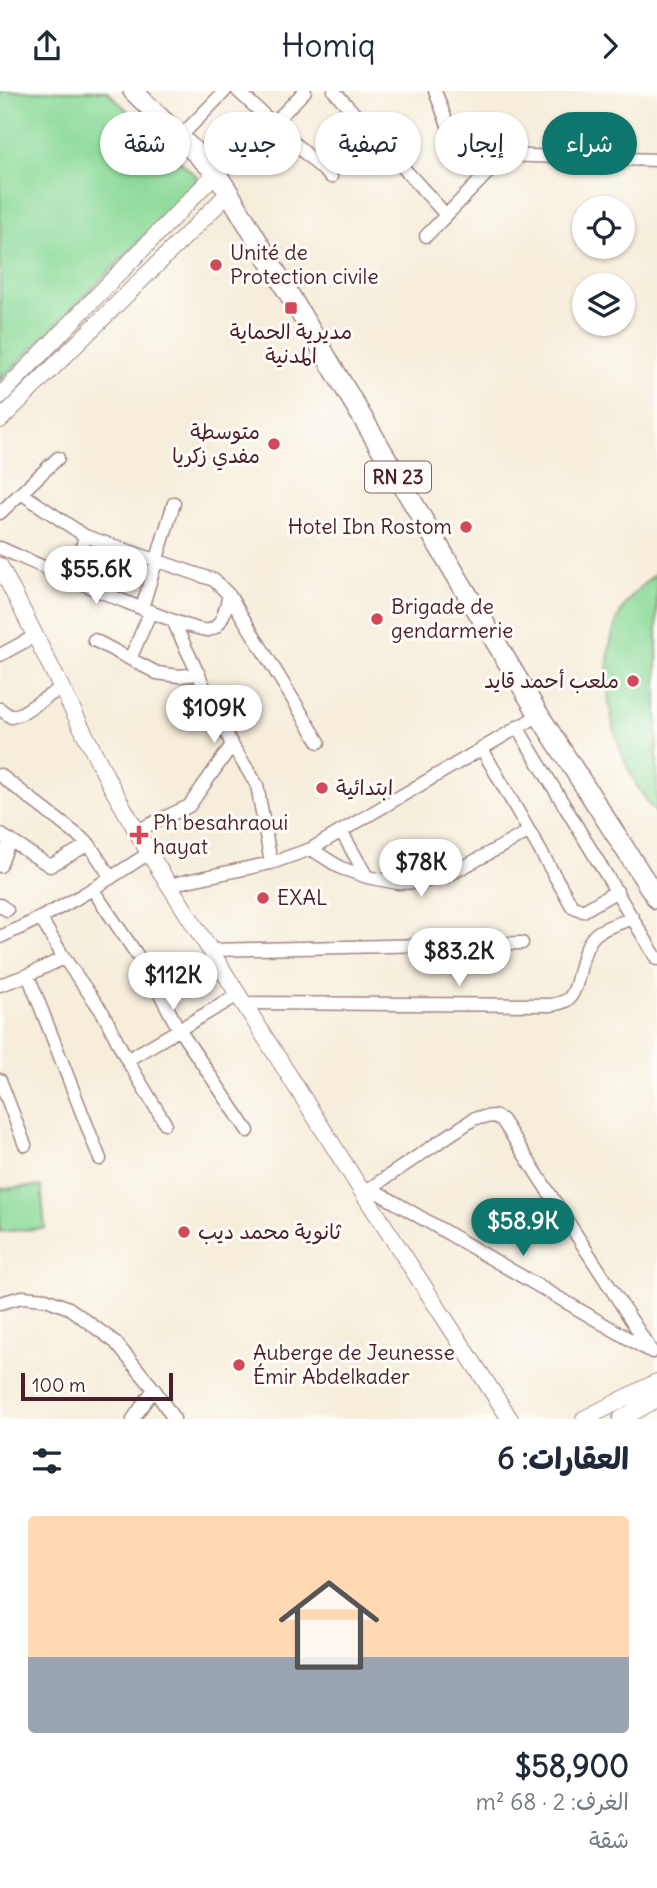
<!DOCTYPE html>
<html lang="ar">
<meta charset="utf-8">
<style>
body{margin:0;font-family:Delius,"Playpen Sans Arabic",sans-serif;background:#f2f2f3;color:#1f2937;direction:rtl;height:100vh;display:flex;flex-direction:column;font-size:26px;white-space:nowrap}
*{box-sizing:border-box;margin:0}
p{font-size:23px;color:#747a83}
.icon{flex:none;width:38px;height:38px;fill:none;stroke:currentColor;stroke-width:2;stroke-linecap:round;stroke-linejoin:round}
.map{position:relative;height:1328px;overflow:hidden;direction:ltr}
.details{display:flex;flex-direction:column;background:#fff;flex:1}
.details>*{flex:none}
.top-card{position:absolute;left:21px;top:21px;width:616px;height:63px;direction:rtl;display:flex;gap:14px}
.controls{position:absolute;left:572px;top:105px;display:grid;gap:14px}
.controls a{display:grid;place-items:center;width:63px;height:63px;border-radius:50%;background:#fff;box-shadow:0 2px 5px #0004;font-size:35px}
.scale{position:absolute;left:21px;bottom:18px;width:152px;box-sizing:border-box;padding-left:7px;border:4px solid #4a1f2b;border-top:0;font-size:19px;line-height:24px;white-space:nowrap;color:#4a1f2b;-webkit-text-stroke:5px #fdfcf7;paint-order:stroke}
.price{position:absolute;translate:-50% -60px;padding:0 16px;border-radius:24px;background:#fff;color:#222;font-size:23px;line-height:46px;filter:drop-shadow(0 2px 4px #0008)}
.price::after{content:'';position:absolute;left:50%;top:42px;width:21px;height:16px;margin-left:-10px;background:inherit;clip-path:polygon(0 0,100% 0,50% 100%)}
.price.current{background:#0f766e;color:#fff}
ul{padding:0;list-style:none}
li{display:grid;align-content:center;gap:14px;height:371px;padding:0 28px}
li span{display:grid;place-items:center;height:217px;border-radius:7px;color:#555}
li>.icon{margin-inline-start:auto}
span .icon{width:126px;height:126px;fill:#fffc;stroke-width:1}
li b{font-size:30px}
h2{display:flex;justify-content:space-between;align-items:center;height:84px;padding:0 28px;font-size:30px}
.tag{padding:0 24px;border-radius:32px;background:#fff;box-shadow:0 2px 5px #0004;font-size:24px;line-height:63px}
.tag.current{background:#0f766e;color:#fff}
header{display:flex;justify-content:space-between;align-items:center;height:91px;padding:0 28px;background:#fff;font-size:32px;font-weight:600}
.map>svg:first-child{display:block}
.green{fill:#8cda99;stroke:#6b7c62;stroke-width:2}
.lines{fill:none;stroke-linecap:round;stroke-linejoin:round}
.minor-casing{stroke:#a08682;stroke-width:15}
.tertiary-casing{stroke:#a08682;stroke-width:18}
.primary-casing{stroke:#a08682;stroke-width:22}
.minor{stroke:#fff;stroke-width:12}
.tertiary{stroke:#fff;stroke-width:16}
.primary{stroke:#fff;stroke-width:19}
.poi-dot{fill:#d1495b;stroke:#fdfcf7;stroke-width:2.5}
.labels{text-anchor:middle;stroke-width:6;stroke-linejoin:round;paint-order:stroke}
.shield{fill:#fdfcf7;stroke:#806168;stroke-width:2}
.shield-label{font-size:19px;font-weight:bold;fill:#4a1f2b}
.poi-label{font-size:21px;fill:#4a1f2b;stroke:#fdfcf7;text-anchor:start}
</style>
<header><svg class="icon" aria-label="forward" viewBox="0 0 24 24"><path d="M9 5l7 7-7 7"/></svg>Homiq<svg class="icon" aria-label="share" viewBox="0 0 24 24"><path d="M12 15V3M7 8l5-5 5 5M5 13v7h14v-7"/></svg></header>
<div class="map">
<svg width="657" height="1328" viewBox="0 0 657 1328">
<rect width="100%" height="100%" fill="#fdfcf7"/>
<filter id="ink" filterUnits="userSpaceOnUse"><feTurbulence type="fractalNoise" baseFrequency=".0143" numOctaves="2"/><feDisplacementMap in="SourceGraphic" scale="14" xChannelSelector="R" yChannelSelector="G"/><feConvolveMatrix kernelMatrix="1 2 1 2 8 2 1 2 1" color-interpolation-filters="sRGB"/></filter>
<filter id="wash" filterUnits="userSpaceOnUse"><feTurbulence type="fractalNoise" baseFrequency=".00686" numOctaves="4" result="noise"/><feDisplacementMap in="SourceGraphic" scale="28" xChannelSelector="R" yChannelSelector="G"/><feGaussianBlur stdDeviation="1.57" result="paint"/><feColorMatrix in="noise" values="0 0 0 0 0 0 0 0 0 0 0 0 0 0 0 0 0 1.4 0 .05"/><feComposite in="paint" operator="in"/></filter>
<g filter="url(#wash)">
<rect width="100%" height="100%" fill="#f6edda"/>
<path class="green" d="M0 0H107L200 89 0 290Z
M657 482V723C614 674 591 582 621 521 629 505 643 493 657 482Z
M41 1095 45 1137 0 1141V1098Z"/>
</g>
<g filter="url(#ink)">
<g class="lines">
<g class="minor-casing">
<path id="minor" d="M238 0 331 86
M334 0 446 124
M435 0 449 37 472 63 657 69
M273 33 305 0
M180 46 225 0
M426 145 505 64
M21 402 85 445 214 489 229 504 319 651
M0 422 58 367
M0 457C28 469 193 543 209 539 223 536 226 515 229 504
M73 488 85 445
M142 517 174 412
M173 530 232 654 257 694 271 772
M94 549 157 582 179 585 199 583
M0 564 35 545
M130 568 151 520
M0 618 11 626 22 622 61 597
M517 636 657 868
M482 658 572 815 583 820 617 800
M0 684 89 753 111 787
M136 740 189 715 232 654
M341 740 367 786
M0 743 50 775 89 753
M311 758 341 777 367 786 398 792 420 791 445 786 528 741
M0 775 10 749
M168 794 271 772 311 758 539 624
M93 799 148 880 178 937 248 1040
M0 814 7 819
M41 828 64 867 103 922 127 969 165 1032
M0 846C55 822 99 795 149 762
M211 859 522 852
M28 884 100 1068
M0 894 28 884 64 867
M244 912 551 914C556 913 562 912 567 909 582 898 577 860 596 843 606 835 621 832 633 827
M127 969 238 904
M0 989 25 1054
M372 1098 648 1259
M363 1102 475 1027 495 1025 502 1029 652 1261
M0 1212 22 1206 46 1208 69 1217 115 1251 154 1298 174 1328
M133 1328 154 1298"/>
</g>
<g class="tertiary-casing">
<path id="tertiary" d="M0 305 216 82
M0 329 229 102
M0 475 110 693 149 762 363 1102 510 1328
M584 1328 657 1291
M621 1328 657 1308"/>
</g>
<g class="primary-casing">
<path id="primary" d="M133 0 216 82 229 102 539 624 657 808"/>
</g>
<use href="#minor" class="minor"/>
<use href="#tertiary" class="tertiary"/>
<use href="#primary" class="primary"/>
</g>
</g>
<g class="poi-dot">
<circle cx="216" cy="174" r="7"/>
<rect x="284" y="210" width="14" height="14" rx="3.5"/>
<circle cx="274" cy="353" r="7"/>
<circle cx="466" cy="436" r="7"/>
<circle cx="377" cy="528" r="7"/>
<circle cx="633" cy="590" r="7"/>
<circle cx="322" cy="697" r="7"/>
<path d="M135.5 733.5h7v7h7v7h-7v7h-7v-7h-7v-7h7z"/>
<circle cx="263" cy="807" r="7"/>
<circle cx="184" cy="1141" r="7"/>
<circle cx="239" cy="1274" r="7"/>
</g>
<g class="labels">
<rect class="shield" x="365" y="370.5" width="66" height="31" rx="5"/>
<g class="shield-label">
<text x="398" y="393">RN 23</text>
</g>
<g class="poi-label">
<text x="230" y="169">Unité de<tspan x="230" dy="24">Protection civile</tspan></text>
<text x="291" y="248" text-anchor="middle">مديرية الحماية<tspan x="291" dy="24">المدنية</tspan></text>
<text x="260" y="348" text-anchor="end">متوسطة<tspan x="260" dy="24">مفدي زكريا</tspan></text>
<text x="452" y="443" text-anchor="end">Hotel Ibn Rostom</text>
<text x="391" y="523">Brigade de<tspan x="391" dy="24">gendarmerie</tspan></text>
<text x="619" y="597" text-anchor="end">ملعب أحمد قايد</text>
<text x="336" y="704">ابتدائية</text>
<text x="153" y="739">Ph besahraoui<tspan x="153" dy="24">hayat</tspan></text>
<text x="277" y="814">EXAL</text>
<text x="198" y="1148">ثانوية محمد ديب</text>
<text x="253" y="1269">Auberge de Jeunesse<tspan x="253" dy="24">Émir Abdelkader</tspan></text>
</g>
</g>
</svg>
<div class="controls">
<a><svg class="icon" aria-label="locate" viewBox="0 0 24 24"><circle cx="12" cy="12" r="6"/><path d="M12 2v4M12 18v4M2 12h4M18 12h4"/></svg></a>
<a><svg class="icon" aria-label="layers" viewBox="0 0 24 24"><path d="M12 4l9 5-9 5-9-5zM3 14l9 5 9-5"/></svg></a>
</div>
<div class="scale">100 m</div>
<b class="price" style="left:96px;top:515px">$55.6K</b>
<b class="price" style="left:214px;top:654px">$109K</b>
<b class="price" style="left:421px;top:808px">$78K</b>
<b class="price" style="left:459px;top:897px">$83.2K</b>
<b class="price" style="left:173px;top:921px">$112K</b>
<b class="price current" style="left:523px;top:1167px">$58.9K</b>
<div class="top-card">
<a class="tag current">شراء</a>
<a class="tag">إيجار</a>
<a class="tag">تصفية</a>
<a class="tag">جديد</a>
<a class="tag">شقة</a>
</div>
</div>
<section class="details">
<h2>العقارات: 6<svg class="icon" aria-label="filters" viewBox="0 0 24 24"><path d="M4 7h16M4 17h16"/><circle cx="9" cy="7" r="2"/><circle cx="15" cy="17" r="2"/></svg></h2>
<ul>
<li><span style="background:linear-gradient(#ffd9b3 65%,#9aa5b1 0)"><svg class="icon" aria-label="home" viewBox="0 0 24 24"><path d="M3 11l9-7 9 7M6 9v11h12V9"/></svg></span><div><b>$58,900</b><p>الغرف: 2 · 68 m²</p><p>شقة</p></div></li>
</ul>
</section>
